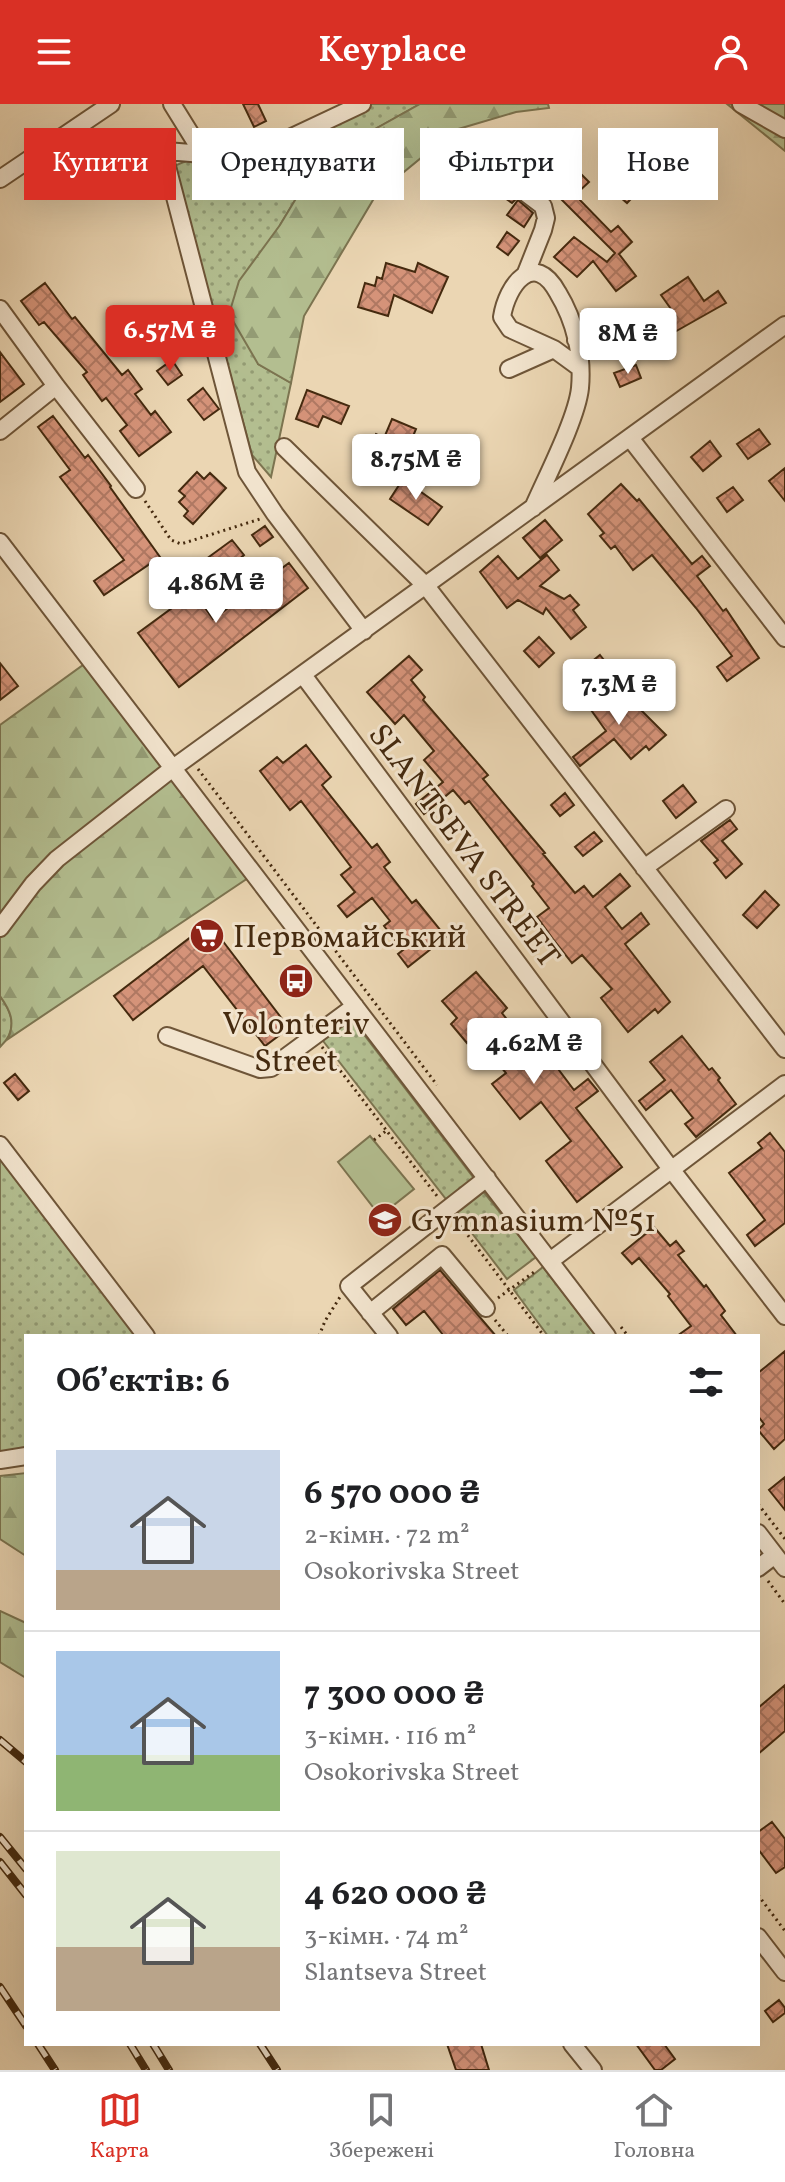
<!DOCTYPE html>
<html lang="uk">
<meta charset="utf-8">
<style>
body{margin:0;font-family:Vollkorn,serif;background:#f2f2f2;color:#202124;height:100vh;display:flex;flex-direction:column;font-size:30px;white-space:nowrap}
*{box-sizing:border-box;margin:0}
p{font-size:26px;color:#757577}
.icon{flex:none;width:44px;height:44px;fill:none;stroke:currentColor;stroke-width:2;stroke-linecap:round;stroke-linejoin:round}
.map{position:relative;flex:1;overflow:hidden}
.details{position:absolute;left:24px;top:1230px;width:736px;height:712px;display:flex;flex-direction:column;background:#fff;border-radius:0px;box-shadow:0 8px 32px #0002}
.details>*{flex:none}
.banner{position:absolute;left:24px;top:24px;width:738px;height:72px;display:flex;gap:16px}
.price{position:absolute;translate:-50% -68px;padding:0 18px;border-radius:8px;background:#fff;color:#222;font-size:26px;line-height:52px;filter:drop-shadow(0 2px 4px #0008)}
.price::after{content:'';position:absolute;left:50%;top:48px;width:24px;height:18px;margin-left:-12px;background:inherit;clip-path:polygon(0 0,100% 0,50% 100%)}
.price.on{background:#d93025;color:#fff}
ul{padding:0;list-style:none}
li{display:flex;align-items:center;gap:24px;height:200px;padding:0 32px}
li+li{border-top:2px solid #e0e0e0}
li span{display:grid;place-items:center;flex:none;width:224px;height:160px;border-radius:0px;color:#555}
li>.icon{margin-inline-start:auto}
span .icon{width:96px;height:96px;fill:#fffc;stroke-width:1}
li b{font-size:34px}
h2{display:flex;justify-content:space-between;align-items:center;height:96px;padding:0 32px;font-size:34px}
.tag{padding:0 28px;border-radius:0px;background:#fff;box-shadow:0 8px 32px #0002;font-size:28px;line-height:72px}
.tag.on{background:#d93025;color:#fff}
header{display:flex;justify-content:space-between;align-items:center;height:104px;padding:0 32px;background:#d93025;color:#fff;font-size:36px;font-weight:600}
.dock{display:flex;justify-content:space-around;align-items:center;height:112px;border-top:2px solid #e0e0e0;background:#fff;font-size:22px;color:#757577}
.dock a{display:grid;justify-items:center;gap:4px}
.dock .on{color:#d93025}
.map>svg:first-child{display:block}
.grass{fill:url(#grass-dots);stroke:#7c7450;stroke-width:2}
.forest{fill:url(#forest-firs);stroke:#7c7450;stroke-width:2}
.garden{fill:#b3be90;stroke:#7c7450;stroke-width:2}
.building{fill:url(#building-cross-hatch);stroke:#452a0f;stroke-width:2}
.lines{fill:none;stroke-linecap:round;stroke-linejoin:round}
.minor-casing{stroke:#6e5538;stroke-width:20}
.path{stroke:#452a0f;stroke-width:3;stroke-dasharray:2 4;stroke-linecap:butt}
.minor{stroke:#f2e4ce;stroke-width:16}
.rail-casing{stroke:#452a0f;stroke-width:8}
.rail{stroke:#f2e4ce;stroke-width:5;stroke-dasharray:15;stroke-linecap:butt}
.labels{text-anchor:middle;stroke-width:6;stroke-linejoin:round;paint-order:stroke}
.street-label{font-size:32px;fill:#452a0f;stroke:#f2e4ce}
.poi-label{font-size:32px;fill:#452a0f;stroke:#f2e4ce;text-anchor:start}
</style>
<header><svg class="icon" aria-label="menu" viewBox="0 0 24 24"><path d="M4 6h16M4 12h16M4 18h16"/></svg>Keyplace<svg class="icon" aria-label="person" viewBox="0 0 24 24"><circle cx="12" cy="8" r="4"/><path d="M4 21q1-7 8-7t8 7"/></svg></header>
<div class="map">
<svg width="785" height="1966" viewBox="0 0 785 1966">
<defs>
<pattern id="grass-dots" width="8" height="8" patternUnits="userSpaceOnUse" patternTransform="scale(2)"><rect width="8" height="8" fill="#b3be90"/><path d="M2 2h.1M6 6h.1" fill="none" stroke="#939b74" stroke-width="1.8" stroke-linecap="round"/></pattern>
<pattern id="forest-firs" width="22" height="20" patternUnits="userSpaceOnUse" patternTransform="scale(2)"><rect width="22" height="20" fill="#b3be90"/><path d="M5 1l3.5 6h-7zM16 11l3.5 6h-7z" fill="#939b74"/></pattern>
<pattern id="building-cross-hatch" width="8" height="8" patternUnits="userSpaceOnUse" patternTransform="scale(2)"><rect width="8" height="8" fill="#d59379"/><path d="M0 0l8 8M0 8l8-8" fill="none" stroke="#af7862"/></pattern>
</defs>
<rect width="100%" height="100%" fill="#ebd6b3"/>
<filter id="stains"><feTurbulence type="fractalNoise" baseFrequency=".0025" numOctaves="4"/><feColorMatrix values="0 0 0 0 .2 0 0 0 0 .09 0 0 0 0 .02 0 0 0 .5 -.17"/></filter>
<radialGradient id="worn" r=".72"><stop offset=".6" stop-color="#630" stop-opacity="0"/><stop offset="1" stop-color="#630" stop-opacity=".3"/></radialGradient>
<path class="grass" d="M362 0H420L334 48 303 83 280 121 258 260 291 279 271 373 252 351 174 62 203 50 222 59Z
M0 892C13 910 18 926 0 943Z
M349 911 476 1077 449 1099 320 933Z
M0 1041 146 1232H26V1352L0 1356Z
M482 1086 536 1153 507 1175 455 1107Z
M543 1163 596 1232H548L514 1186Z"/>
<path class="forest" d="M420 0H548L549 4 516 8 455 26 376 91 304 212 291 279 258 260 229 210 239 177 280 121 303 83 334 48Z
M727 0H785V47Z
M90 556 254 770 8 935C15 918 11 907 0 892V621Z
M26 1369V1452L0 1435V1372Z
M0 1507 26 1519V1574L0 1558Z"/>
<path class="garden" d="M370 1032 414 1085 380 1112 338 1058Z"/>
<path class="building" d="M243 0H258L266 17 254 23Z
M555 37 563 47 560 49 589 78 575 91 611 128 618 122 632 138 619 150 636 172 616 187 593 157 577 173 554 153 574 133 607 158 615 149 551 85 533 73 528 79 519 83 517 94 512 99 502 92 513 75 500 59 520 43 530 56Z
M623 60 645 80 627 99 605 80Z
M518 96 533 109 524 123 507 111Z
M507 128 519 137 508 151 497 143Z
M386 159 415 168 418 159 448 173 432 209 394 191 388 212 358 203 365 179 375 182 377 173 382 175Z
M688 173 704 197 718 187 726 199 664 234 657 223 676 212 661 191Z
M45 179 72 215 75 213 122 271 128 266 142 285 135 290 151 311 155 307 171 328 139 352 120 327 127 321 106 294 102 297 83 271 87 268 44 218 39 221 21 197Z
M0 248 24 280 0 298Z
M172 256 182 271 168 281 157 267Z
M636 261 641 274 620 283 614 269Z
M203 284 219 305 204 316 188 296Z
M307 286 349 302 341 320 323 312 318 323 296 315Z
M53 312 85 354 88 351 111 382 110 383 160 453 104 491 94 477 124 456 60 373 70 366 38 323Z
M392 315 416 325 406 349 409 350 400 366 367 348 376 330 384 334Z
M759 325 770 340 748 355 737 340Z
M710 337 721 352 703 367 691 353Z
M785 364V397L769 377Z
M197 368 204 375 210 369 226 384 193 420 184 412 188 407 179 398 185 392 179 387Z
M403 375 442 403 428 421 390 395Z
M621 380 637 397 639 395 692 460 702 452 710 462 697 472 723 507 726 505 759 554 727 577 717 563 732 552 696 504 652 451 633 466 615 442 611 445 600 432 604 429 588 410Z
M733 383 743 396 727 408 717 394Z
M545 416 562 436 540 454 523 434Z
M265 422 273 433 260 442 252 431Z
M232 436 244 451 211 479 198 461Z
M547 451 559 466 540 482 564 495 570 491 579 501 573 506 586 523 571 535 546 504 543 510 518 496 507 504 480 468 498 452 518 475Z
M289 459 308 484 179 583 138 529 194 488 213 515Z
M539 533 554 549 539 563 524 547Z
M600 551 608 561 598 569 590 559Z
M409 552 422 566 411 576 425 593 423 596 488 671 483 675 545 749 543 750 575 789 584 782 593 793 620 770 630 782 605 803 622 825 641 809 649 820 625 840 670 898 658 909 655 905 628 928 601 894 612 885 582 851 572 859 553 835 537 813 549 804 532 782 534 780 469 697 465 700 453 686 424 710 416 700 443 678 424 656 434 647 404 611 395 620 367 588Z
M0 559 18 582 0 596Z
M583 579 600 597 608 590 622 608 634 599 666 631 649 646 646 642 631 655 614 635 580 662 573 653 606 627 576 585Z
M306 641 331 673 322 681 372 744 377 740 390 758 384 763 412 799 416 796 446 833 408 863 398 850 403 846 384 822 390 817 372 794 347 813 338 802 355 788 341 771 351 763 301 697 290 706 260 667 277 653 283 659Z
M683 681 696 698 676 714 663 697Z
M565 689 574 701 560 712 551 701Z
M730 716 737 725 722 737 742 760 726 774 714 759 718 756 701 737Z
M594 728 602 737 583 752 575 743Z
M765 787 779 801 757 824 743 811Z
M209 819 289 924 265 942 203 862 133 916 114 892Z
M476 868 507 904 502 909 532 948 540 941 574 986 588 975 598 987 576 1004 622 1063 577 1098 546 1057 571 1037 541 998 520 1015 492 980 506 969 476 932 467 939 451 920 457 914 442 897Z
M682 932 709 966 712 964 720 974 718 976 736 1000 696 1033 685 1020 693 1014 671 986 646 1006 639 997 665 976 650 958Z
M15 970 29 987 18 996 4 979Z
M770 1029 785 1048V1119L755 1142 747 1131 765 1116 729 1069 762 1044 758 1039Z
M654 1123 670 1142 676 1137 684 1147 678 1151 704 1183 706 1181 725 1207 721 1211 737 1232H677L691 1222 668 1192 670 1190 639 1154 632 1160 622 1149Z
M440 1166 478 1211 496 1232H444L424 1207 406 1221 393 1205Z
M785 1247V1335L774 1345 758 1326 764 1320 758 1312V1269Z
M785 1373V1406L769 1386Z
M785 1581V1627L758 1650V1604Z
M772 1718 785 1735V1763L776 1769 758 1745V1728Z
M779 1896 785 1904V1909L773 1918 765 1907Z
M447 1940H481L489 1966H456Z
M636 1940H664L675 1955 661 1966H655Z"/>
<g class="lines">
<g class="minor-casing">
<path id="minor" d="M172 0 203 50 222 59 241 57 362 0
M741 0 785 25
M56 38 203 50
M163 47 247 368 275 410 364 527
M0 75 111 0
M526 169 543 126 546 114 543 102 527 90
M0 205 56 282 136 385
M576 236 636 215
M509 265 554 245
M0 327 56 282
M630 334 785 534
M284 343 426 482 785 945
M533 404C546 374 577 314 580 284 583 251 575 217 558 189 534 145 507 181 502 213L510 225 554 245 580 264
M0 438 607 1232
M303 571 671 1065 785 1212
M644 764 726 705
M0 824 33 780 57 755 173 664 785 221
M167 932 260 965 271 964 355 902
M0 1041 146 1232
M550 1157 785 980
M370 1209 442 1151 486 1204
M389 1232 349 1182 487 1074
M0 1356 26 1352
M758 1429 785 1464
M758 1464 775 1451
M758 1833 785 1868
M572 1940 593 1966"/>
</g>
<path class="path" d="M145 397 171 436 181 440 260 415
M198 665 437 981
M322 943 437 1092
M374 1036 386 1027
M457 1117 544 1232
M498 1194 537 1166
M495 1216 508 1232
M621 1223 628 1232
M319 1232 325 1217 340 1193
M758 1400 785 1435
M768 1477 785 1500
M758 1791 785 1827"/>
<use href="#minor" class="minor"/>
<g class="rail-casing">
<path id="rail" d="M0 1636 26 1658
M0 1733 26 1765
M0 1758 26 1791
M0 1883 26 1922
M38 1940 55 1966
M130 1940 146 1966
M153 1940 169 1966
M260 1940 277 1966"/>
</g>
<use href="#rail" class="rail"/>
</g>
<defs>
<g id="supermarket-disc" transform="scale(1.8)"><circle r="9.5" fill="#8f2418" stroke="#f2e4ce"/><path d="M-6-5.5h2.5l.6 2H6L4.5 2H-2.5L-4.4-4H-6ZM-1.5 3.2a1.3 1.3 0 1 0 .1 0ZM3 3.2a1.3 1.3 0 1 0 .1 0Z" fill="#fff"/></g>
<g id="bus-disc" transform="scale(1.8)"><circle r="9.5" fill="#8f2418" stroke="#f2e4ce"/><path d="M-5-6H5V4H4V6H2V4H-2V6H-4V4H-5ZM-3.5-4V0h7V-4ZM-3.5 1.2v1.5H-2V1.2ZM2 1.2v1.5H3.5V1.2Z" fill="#fff"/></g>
<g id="school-disc" transform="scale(1.8)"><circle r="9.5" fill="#8f2418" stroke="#f2e4ce"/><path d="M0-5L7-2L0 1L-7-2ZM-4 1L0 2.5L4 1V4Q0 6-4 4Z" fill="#fff"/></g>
</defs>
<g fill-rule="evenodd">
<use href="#supermarket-disc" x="207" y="832"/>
<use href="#bus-disc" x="296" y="877"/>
<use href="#school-disc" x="385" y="1116"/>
</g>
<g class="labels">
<g class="street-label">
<text transform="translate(465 741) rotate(53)" y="11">SLANTSEVA STREET</text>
</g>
<g class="poi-label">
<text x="233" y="843">Первомайський</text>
<text x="296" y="930" text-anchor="middle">Volonteriv<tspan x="296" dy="37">Street</tspan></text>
<text x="411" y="1127">Gymnasium №51</text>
</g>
</g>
<rect width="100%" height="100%" filter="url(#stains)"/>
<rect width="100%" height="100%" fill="url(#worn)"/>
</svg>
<b class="price on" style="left:170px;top:269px">6.57M ₴</b>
<b class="price" style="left:628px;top:272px">8M ₴</b>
<b class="price" style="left:416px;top:398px">8.75M ₴</b>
<b class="price" style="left:216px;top:521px">4.86M ₴</b>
<b class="price" style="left:619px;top:623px">7.3M ₴</b>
<b class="price" style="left:534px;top:982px">4.62M ₴</b>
<div class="banner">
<a class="tag on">Купити</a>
<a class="tag">Орендувати</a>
<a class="tag">Фільтри</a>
<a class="tag">Нове</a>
</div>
<section class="details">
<h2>Об’єктів: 6<svg class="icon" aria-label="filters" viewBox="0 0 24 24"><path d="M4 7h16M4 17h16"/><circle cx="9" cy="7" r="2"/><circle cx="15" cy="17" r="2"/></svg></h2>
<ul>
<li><span style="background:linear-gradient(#c9d6e8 75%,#b9a48a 0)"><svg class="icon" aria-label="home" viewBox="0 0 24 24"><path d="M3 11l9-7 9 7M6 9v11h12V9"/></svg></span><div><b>6 570 000 ₴</b><p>2-кімн. · 72 m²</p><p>Osokorivska Street</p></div></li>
<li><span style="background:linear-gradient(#a9c7e8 65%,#8fb573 0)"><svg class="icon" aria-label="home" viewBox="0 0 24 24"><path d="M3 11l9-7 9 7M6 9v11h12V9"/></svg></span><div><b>7 300 000 ₴</b><p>3-кімн. · 116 m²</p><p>Osokorivska Street</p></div></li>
<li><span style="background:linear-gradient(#dfe7d0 60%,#b9a48a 0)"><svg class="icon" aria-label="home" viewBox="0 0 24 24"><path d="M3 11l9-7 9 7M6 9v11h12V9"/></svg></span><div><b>4 620 000 ₴</b><p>3-кімн. · 74 m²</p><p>Slantseva Street</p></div></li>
</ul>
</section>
</div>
<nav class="dock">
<a class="on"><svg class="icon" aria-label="map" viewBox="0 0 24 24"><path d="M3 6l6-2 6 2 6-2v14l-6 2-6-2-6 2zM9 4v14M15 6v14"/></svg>Карта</a>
<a><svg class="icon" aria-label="saved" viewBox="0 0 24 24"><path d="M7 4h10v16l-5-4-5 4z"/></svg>Збережені</a>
<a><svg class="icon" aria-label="home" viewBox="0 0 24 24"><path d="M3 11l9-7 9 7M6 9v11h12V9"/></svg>Головна</a>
</nav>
